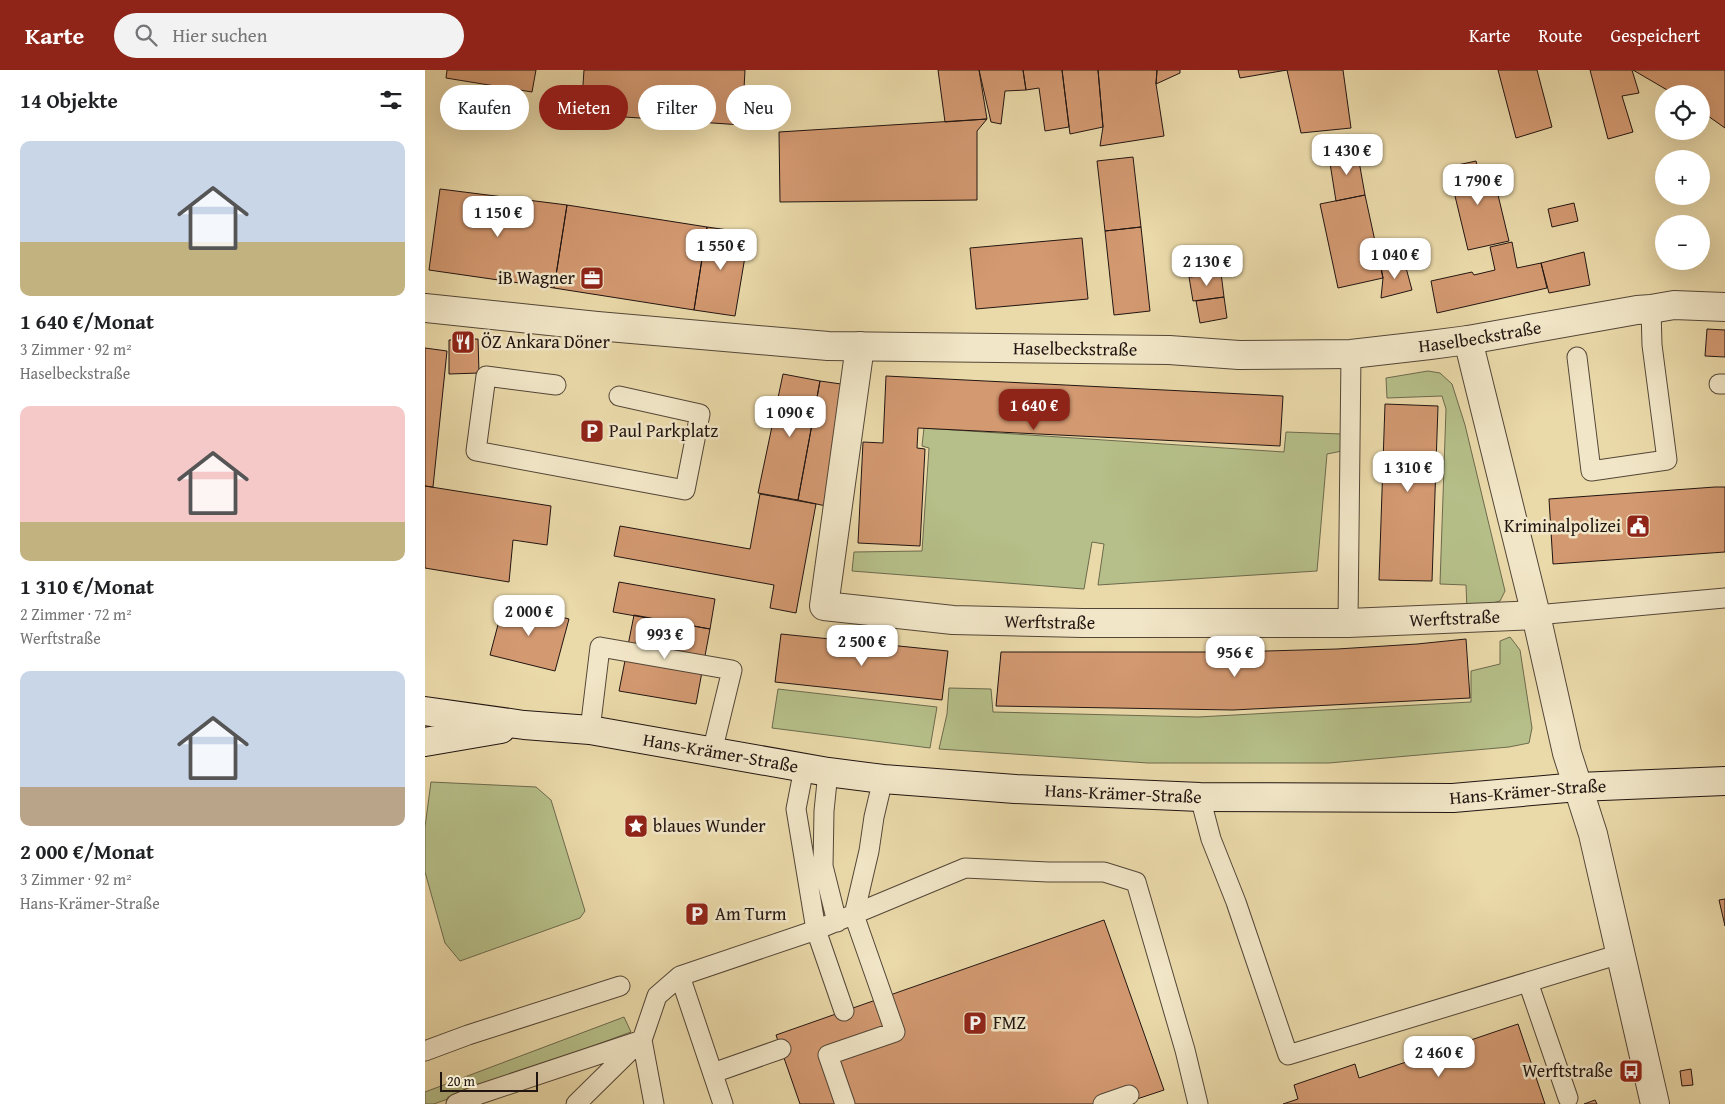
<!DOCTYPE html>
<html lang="de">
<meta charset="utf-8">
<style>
body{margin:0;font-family:"Gentium Book Plus",serif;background:#f2f2f2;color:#202124;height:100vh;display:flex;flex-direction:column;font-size:19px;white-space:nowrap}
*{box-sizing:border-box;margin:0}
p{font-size:16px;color:#757577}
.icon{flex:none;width:28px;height:28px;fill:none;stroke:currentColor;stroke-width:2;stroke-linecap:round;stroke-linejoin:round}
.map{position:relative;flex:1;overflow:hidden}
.side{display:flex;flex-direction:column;background:#fff;width:425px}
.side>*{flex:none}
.hud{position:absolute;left:15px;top:15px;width:475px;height:45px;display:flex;gap:10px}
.controls{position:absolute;left:1230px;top:15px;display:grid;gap:10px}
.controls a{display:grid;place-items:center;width:55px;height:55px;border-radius:50%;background:#fff;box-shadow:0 5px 20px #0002;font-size:25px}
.scale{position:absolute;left:15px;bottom:12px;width:98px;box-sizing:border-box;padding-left:5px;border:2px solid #211511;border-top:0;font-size:14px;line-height:18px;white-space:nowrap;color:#211511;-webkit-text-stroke:4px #f1e6c7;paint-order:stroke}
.price{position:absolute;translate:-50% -42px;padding:0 11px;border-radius:10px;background:#fff;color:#222;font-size:16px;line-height:32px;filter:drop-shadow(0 1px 2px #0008)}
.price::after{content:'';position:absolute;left:50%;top:30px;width:15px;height:11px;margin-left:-8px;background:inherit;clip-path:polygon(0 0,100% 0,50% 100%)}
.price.on{background:#8f2418;color:#fff}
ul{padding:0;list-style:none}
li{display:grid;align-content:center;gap:10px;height:265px;padding:0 20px}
li span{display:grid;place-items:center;height:155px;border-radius:10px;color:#555}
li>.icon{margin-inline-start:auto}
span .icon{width:90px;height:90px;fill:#fffc;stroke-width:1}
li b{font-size:21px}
h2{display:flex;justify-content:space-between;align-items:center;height:60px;padding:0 20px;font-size:21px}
.tag{padding:0 18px;border-radius:22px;background:#fff;box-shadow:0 5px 20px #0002;font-size:18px;line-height:45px}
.tag.on{background:#8f2418;color:#fff}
header{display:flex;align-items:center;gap:30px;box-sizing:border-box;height:70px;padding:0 25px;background:#8f2418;color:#fff}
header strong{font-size:24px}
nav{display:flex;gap:28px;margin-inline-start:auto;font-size:18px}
.search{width:350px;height:45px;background:#f2f2f2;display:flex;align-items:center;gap:12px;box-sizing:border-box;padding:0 18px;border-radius:28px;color:#757577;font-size:19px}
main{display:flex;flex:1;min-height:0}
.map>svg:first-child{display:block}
.green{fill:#b6bf89;stroke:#6c6a4d}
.building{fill:#d39971;stroke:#211511}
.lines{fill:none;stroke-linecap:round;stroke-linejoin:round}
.service-casing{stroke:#534637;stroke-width:21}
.minor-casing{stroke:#534637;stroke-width:30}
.secondary-casing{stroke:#211511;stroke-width:30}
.service{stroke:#f1e6c7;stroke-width:19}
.minor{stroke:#f1e6c7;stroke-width:28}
.secondary{stroke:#f1e6c7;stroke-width:28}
.labels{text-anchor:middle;stroke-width:5;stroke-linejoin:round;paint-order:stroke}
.poi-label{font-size:18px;fill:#211511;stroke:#f1e6c7;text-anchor:start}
.street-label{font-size:18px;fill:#211511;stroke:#f1e6c7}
</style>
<header>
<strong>Karte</strong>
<div class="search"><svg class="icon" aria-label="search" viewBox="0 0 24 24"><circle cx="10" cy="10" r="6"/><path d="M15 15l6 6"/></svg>Hier suchen</div>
<nav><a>Karte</a><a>Route</a><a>Gespeichert</a></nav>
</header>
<main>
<section class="side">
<h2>14 Objekte<svg class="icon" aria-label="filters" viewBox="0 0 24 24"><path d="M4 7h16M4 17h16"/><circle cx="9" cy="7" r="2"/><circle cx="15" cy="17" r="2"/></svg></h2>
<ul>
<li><span style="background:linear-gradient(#c9d6e8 65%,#c2b280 0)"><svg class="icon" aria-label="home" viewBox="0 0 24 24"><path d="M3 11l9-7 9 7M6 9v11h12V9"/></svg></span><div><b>1 640 €/Monat</b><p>3 Zimmer · 92 m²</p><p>Haselbeckstraße</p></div></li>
<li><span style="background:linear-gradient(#f6c9c9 75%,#c2b280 0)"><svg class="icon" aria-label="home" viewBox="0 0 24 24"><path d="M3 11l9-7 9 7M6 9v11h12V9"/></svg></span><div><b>1 310 €/Monat</b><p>2 Zimmer · 72 m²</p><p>Werftstraße</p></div></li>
<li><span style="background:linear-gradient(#c9d6e8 75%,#b9a48a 0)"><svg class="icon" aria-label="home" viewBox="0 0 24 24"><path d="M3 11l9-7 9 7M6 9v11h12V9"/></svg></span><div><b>2 000 €/Monat</b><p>3 Zimmer · 92 m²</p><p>Hans-Krämer-Straße</p></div></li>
</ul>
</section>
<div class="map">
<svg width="1300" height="1034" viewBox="0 0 1300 1034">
<rect width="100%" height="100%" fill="#ead9a9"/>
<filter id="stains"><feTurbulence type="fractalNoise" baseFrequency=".004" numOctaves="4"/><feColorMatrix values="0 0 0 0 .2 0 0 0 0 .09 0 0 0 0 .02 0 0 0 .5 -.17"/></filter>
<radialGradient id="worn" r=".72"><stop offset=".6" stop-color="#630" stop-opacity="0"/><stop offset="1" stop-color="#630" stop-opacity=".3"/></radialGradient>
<path class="green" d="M1003 301 1015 303 1027 314 1040 355 1080 521 1075 531 1042 540 1041 515 1015 514 1021 339 1017 326 962 328 961 308Z
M499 358 859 382 861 362 917 364V381L902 384 892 501 673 515 679 474 667 472 659 519 427 501 429 482 497 481 504 378 497 376Z
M1085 567 1095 580 1107 658 1104 673 1084 677 904 693H723L514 679 522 644 524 618 566 619 568 642 773 647 1046 632V601L1075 594V571Z
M353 619 512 637 505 678 347 658Z
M6 712 111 717 126 730 160 841 155 848 35 891 20 873 0 802V757Z
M199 947 206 962 9 1034H0V1022Z"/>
<path class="building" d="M22 0H111L107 22 21 8Z
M159 0H320L317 55 156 44Z
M513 0H554L562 49 520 52Z
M554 0H598L601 20 580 21 576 54 566 52Z
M598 0H637L644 57 620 61 614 18 601 20Z
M637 0H673L678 57 645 64Z
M673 0H732L731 14 739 66 675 76 678 57Z
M732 0H755V3L731 14Z
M813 0H862L815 8Z
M862 0H918L926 58 876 63Z
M1073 0H1112L1127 57 1091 68Z
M1165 0H1207L1214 23 1197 26 1208 62 1183 69Z
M1208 0H1300V58L1276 41V24H1249Z
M562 49 552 61V130L355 132 354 62Z
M932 80 940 125 911 131 904 87Z
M708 87 716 157 680 161 672 91Z
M1051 91 1055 107 1068 104 1084 171 1043 180 1023 97Z
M15 119 142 135 129 218 4 200Z
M940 125 958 208 913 218 895 134Z
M1149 133 1153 151 1127 157 1123 139Z
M142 135 282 157 269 240 129 218Z
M282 157 324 163 310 246 269 240Z
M716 157 725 241 689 245 680 161Z
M657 168 663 229 551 239 545 178Z
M1087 172 1092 198 1116 193 1122 218 1012 243 1006 211 1047 202 1049 205 1070 200 1065 177Z
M1159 182 1165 215 1124 223 1116 193Z
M789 185 792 203 766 207 763 189Z
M980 194 987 220 956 228 958 208 956 197Z
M792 203H796L799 227 768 231 764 207Z
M799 227 802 248 775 253 771 231Z
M1282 259 1300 260V287L1280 286Z
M53 269 54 303 24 304V270Z
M0 278 22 281 8 417 0 416Z
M358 304 395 311 373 430 333 423Z
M461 306 858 326 855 376 493 358 492 378 500 379 495 476 433 473 438 372 458 373Z
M395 311 423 315 401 436 373 430Z
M960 334 1013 336 1007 511 954 510Z
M0 416 126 436 122 475 88 470 84 512 0 498Z
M1290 417H1300V482L1128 494 1124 429Z
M335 424 391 434 371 543 345 538 349 515 189 486 195 456 325 479Z
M194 512 290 529 285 559 188 542Z
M79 532 144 549 130 601 65 585Z
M209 545 285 559 271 634 194 621Z
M356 564 523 581 517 630 350 612Z
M1041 569 1045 628 808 640 571 636 576 582H807L912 579 992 574Z
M1300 829V856L1294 830Z
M679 850 739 1020 697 1034H375L351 965Z
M1093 954 1120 1034H858L873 1029 869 1015 930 994 934 1008Z
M1266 999 1268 1015 1257 1016 1255 1001Z
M1170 1030 1172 1034H1159Z"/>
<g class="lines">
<g class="service-casing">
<path id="service" d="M1152 287 1166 401 1242 390 1227 275 1226 239
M1294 314H1300
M131 315 61 306 51 381 260 420 275 344 194 326
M1111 545 1300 528
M923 553 926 284
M165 660 175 577 307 600 287 682
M403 702 399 741 398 796 412 852
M775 727 786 769 811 832 863 985 1195 884
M1103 912 1143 1028
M419 941 391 860 540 798 623 802H679L711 812 760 980 773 1034
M217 970 229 1034
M0 981 43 965 195 916
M288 1003 356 979
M31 1034 55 1024 217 970 232 926 255 906
M151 1034 212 974
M298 1034 255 906 391 860 371 739 379 698
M420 1034 403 985 470 962 429 845 444 781 449 747 458 709
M678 1034 704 1025"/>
</g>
<g class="minor-casing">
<g id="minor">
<path id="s1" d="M0 238 172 256 403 276 744 280 814 285 926 284 1005 275 1043 270 1212 240 1226 239 1249 235 1300 237"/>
<path d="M1043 270 1111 545 1142 683 1168 764 1230 1034"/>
<path id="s2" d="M435 276 399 536 528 550 657 553H923L1111 545"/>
</g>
</g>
<g class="secondary-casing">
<g id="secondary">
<path id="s3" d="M0 641 99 655 165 660 403 702 458 709 590 719 775 727 1028 728 1153 717 1300 711"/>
<path d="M0 672 76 659"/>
</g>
</g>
<use href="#service" class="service"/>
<use href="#minor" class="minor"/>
<use href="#secondary" class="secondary"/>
</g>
<defs>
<g id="office-square" transform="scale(1.25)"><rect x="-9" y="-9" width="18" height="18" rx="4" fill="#8f2418" stroke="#f1e6c7"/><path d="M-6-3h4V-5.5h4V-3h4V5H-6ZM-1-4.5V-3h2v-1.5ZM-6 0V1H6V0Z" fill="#fff"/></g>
<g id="restaurant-square" transform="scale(1.25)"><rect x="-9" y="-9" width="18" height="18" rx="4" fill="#8f2418" stroke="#f1e6c7"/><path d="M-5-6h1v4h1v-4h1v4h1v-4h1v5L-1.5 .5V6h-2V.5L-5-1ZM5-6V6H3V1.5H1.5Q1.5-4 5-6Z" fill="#fff"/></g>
<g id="parking-square" transform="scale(1.25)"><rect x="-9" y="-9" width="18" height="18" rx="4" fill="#8f2418" stroke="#f1e6c7"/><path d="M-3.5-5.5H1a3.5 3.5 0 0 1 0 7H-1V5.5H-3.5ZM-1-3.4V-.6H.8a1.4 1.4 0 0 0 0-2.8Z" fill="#fff"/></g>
<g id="civic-square" transform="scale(1.25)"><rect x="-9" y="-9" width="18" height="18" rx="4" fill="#8f2418" stroke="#f1e6c7"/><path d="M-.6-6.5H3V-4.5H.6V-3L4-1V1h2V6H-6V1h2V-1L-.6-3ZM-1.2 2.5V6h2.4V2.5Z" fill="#fff"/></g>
<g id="sight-square" transform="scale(1.25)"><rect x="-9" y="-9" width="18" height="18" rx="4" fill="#8f2418" stroke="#f1e6c7"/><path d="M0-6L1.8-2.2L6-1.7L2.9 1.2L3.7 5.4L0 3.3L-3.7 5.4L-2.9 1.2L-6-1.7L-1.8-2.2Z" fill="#fff"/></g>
<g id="bus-square" transform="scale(1.25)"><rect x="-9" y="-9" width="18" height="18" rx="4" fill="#8f2418" stroke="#f1e6c7"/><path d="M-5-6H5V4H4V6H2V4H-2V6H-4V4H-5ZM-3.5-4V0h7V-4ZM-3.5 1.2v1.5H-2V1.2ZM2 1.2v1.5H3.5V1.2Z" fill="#fff"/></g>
</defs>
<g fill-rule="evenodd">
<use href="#office-square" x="167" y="208"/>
<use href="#restaurant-square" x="38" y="272"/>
<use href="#parking-square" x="167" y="361"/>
<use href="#civic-square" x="1213" y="456"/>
<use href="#sight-square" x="211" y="756"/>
<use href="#parking-square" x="272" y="844"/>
<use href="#parking-square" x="550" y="953"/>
<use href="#bus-square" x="1206" y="1001"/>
</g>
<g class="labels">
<g class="poi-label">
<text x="150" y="214" text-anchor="end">iB Wagner</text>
<text x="56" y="278">ÖZ Ankara Döner</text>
<text x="184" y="367">Paul Parkplatz</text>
<text x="1196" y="462" text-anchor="end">Kriminalpolizei</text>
<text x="228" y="762">blaues Wunder</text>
<text x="290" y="850">Am Turm</text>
<text x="568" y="959">FMZ</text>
<text x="1188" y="1007" text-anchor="end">Werftstraße</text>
</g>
<g class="street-label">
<text dy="6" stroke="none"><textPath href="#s1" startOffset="1058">Haselbeckstraße</textPath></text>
<text dy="6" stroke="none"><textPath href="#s1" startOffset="652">Haselbeckstraße</textPath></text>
<text dy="6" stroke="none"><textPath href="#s2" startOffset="894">Werftstraße</textPath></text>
<text dy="6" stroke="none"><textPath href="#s2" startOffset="489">Werftstraße</textPath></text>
<text dy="6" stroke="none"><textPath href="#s3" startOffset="299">Hans-Krämer-Straße</textPath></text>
<text dy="6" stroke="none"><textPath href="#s3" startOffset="1109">Hans-Krämer-Straße</textPath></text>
<text dy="6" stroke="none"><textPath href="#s3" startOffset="704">Hans-Krämer-Straße</textPath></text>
</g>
</g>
<rect width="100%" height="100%" filter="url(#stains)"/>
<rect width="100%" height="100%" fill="url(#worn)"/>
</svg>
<div class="controls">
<a><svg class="icon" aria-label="locate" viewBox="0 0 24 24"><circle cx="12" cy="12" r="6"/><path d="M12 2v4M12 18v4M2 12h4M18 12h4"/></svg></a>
<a>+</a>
<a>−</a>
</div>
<div class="scale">20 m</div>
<b class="price" style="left:922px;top:106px">1 430 €</b>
<b class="price" style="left:1053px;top:136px">1 790 €</b>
<b class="price" style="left:73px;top:168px">1 150 €</b>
<b class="price" style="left:296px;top:201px">1 550 €</b>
<b class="price" style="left:970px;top:210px">1 040 €</b>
<b class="price" style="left:782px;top:217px">2 130 €</b>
<b class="price on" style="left:609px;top:361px">1 640 €</b>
<b class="price" style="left:365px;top:368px">1 090 €</b>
<b class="price" style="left:983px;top:423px">1 310 €</b>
<b class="price" style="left:104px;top:567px">2 000 €</b>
<b class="price" style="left:240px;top:590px">993 €</b>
<b class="price" style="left:437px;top:597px">2 500 €</b>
<b class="price" style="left:810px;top:608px">956 €</b>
<b class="price" style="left:1014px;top:1008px">2 460 €</b>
<div class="hud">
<a class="tag">Kaufen</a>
<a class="tag on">Mieten</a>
<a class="tag">Filter</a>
<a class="tag">Neu</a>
</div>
</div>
</main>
